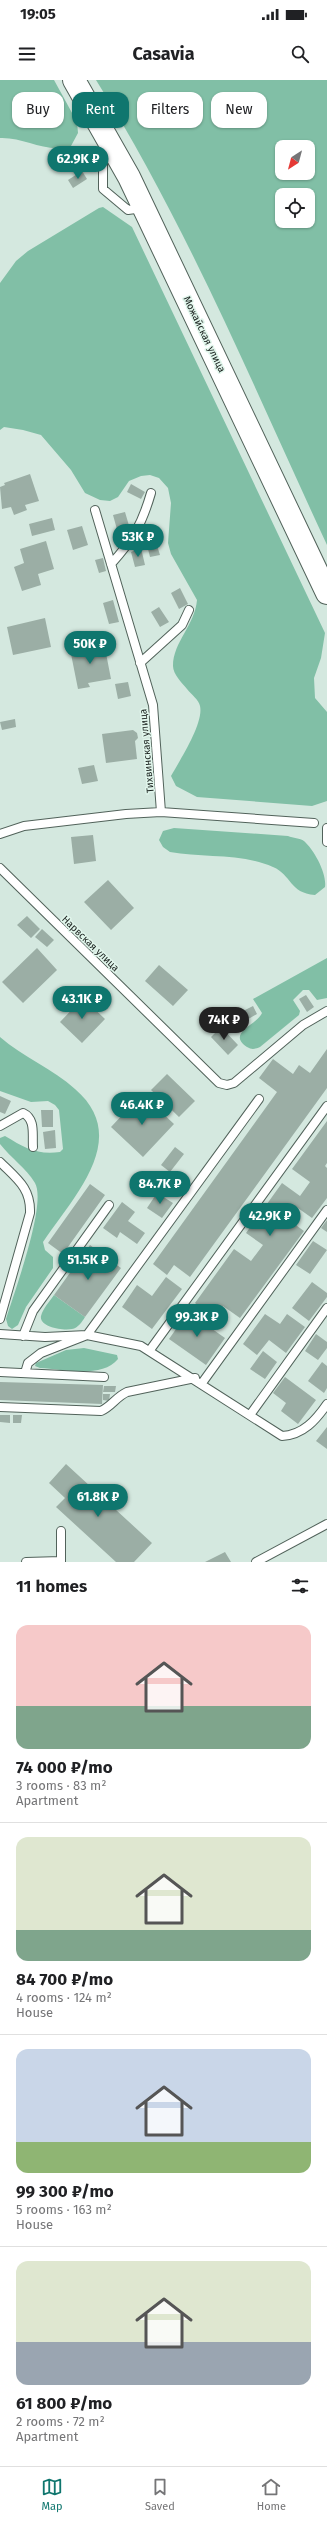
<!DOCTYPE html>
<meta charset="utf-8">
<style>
body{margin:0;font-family:"Fira Sans",sans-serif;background:#f6f6f6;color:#202124;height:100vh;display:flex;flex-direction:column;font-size:15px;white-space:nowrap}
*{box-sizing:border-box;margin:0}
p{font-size:13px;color:#757577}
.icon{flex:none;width:22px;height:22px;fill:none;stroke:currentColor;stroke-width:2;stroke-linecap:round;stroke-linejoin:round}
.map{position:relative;height:1482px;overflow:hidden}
.sheet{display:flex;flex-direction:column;background:#fff;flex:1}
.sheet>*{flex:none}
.top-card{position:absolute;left:12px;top:12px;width:303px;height:36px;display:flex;gap:8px}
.needle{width:26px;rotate:216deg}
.tools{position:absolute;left:275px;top:60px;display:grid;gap:8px}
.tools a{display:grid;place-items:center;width:40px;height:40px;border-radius:8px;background:#fff;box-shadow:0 1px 3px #0004;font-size:20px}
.price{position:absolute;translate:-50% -34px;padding:0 9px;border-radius:14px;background:#0f766e;color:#fff;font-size:13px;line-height:26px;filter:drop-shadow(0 1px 2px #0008)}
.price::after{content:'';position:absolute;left:50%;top:24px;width:12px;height:9px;margin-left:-6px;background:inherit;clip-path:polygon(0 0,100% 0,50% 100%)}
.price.on{background:#222;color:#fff}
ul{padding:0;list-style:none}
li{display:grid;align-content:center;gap:8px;height:212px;padding:0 16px}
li+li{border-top:1px solid #e0e0e0}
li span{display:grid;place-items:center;height:124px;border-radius:12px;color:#555}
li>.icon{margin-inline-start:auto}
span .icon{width:72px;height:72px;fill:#fffc;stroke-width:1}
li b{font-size:17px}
h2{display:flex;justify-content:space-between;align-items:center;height:48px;padding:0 16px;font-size:17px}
.chip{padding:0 14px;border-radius:12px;background:#fff;box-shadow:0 1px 3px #0004;font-size:14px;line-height:36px}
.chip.on{background:#0f766e;color:#fff}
.status{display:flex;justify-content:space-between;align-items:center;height:28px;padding:0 20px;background:#fff;direction:ltr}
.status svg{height:11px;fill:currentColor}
header{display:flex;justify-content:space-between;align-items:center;height:52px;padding:0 16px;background:#fff;font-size:18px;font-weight:700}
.menu{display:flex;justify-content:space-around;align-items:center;height:56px;border-top:1px solid #e0e0e0;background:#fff;font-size:11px;color:#757577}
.menu a{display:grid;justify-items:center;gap:2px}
.menu .on{color:#0f766e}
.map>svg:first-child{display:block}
.forest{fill:#81bfa6;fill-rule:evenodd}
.building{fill:#9baea5}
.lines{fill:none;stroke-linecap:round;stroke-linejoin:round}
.lane-casing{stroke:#51625a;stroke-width:10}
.secondary-casing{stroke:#51625a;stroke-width:24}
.lane{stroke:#fff;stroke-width:8}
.secondary{stroke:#fff;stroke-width:22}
.labels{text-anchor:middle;stroke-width:3;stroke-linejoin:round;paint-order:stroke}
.street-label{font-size:10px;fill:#19201d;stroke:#e1f6ec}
</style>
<div class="status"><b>19:05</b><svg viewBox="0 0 49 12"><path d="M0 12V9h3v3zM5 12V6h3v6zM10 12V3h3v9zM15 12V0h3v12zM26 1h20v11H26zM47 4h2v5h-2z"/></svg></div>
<header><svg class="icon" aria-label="menu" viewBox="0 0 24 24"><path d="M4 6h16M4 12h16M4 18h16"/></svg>Casavia<svg class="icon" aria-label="search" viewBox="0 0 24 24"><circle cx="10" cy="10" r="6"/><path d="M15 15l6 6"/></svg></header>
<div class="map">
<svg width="327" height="1482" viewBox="0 0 327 1482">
<rect width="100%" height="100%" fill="#d4e8df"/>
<path class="forest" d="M0 0H54L77 42 78 53 71 66C46 74 25 57 0 58Z
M96 0H327V465C254 308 188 147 96 0ZM282 67H308V93H282ZM282 115H308V141H282Z
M103 127 132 147 325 553 321 578 314 598 315 618 327 632V721L312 726 197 717 176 706 171 696C180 680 204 643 200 626 199 620 191 614 187 609 182 603 173 594 173 586 173 562 195 545 197 520L171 474 168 463 171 423 168 408 159 398 150 395 141 396 129 401 118 417 110 421 100 420 85 413 71 390 41 355 23 350 4 347 0 350V203L16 181 28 171 99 128Z
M174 748 288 756C293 758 300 758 304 761 314 770 327 793 325 807L315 815C289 813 292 795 273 787 242 773 203 778 170 772L163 767 159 760 163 751Z
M327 878V918L317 920 309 910H303L293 920 300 931 299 935 260 967C255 969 252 970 247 967 226 953 257 945 262 933L253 919Z
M0 957C23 977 53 989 75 1009 132 1058 74 1116 43 1162L45 1170 53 1177V1188L26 1227 18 1245 12 1249 8 1246 6 1239C14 1213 47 1124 35 1103 26 1088 11 1078 0 1064V1058L5 1056C25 1068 37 1075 60 1072L63 1069 59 1030 55 1025 48 1021 31 1022 0 1011Z
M54 1215 85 1237C82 1242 78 1248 72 1249 63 1251 39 1247 41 1236 43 1228 50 1221 54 1215Z
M84 1268 117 1275 118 1279C102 1299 63 1289 40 1288L35 1286 36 1283 66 1270Z"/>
<path class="building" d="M82 91 87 99 73 108 68 100Z
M30 394 39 421 25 425 27 430 14 435 11 427 2 429 0 407 5 405 4 403Z
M131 404 145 412 141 419 127 412Z
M125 432 130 449 118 453 113 435Z
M52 438 55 450 32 456 29 444Z
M82 446 88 465 73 470 67 450Z
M155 459 160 475 150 477 146 461Z
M46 461 54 489 38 494 41 505 22 511 14 487 24 483 20 469Z
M141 468 145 485 135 487 131 472Z
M103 478 106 491 99 493 95 480Z
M180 508 188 524 179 529 171 513Z
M113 520 119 542 109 544 103 523Z
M159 527 169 542 160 547 151 532Z
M45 538 51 567 13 575 7 547Z
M104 563 111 599 88 603 90 607 78 609 70 569Z
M128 602 131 616 118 619 115 604Z
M15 639 16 647 2 650 0 642Z
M133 650 137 653 138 658 135 661 137 679 106 683 102 654Z
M94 685 98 701 82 704 78 688Z
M93 755 96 781 74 784 71 757Z
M108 800 134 828 111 850 84 822Z
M27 836 40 849 31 858 17 845Z
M42 849 54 860 47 867 35 857Z
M37 868 57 890 23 923 2 902Z
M159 885 188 910 173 926 145 901Z
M306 915 314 927 307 932 299 919Z
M83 918 105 939 82 963 60 942Z
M253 926 257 934 243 942 239 933Z
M221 947 238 965 228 975 211 957Z
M327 969V1008L190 1197 174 1185 167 1195 153 1184 277 1012 259 998 273 979 293 994 299 985 310 993Z
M167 994 195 1021 179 1037 151 1010Z
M142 1014 174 1044 143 1077 111 1047Z
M0 1016 11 1021 5 1034 0 1032Z
M41 1030H53V1047H42Z
M327 1041V1083L325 1086 327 1088V1118L312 1138 295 1126 286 1138 304 1151 240 1238 223 1226 214 1238 195 1223 234 1169 251 1181 263 1165 246 1153 282 1103 300 1116 310 1102 292 1089Z
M55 1050 56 1068 45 1069 43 1052Z
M175 1067 184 1074 170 1092 161 1085Z
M90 1104 105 1115 63 1174 48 1163Z
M157 1113 173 1123 162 1138 147 1128Z
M122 1122 135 1132 128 1141 145 1153 137 1164 120 1152 117 1158 103 1148Z
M327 1140V1152L321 1148Z
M313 1161 327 1170 310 1194 296 1185Z
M90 1165 121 1188 85 1237 54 1215Z
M166 1197 182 1209 152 1249 122 1227 137 1205 152 1216Z
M312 1202 327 1213V1217L309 1241 292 1228Z
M188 1232 225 1258 206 1285 169 1259Z
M265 1234 280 1244 287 1234 305 1247 286 1273 269 1260 257 1275 243 1264Z
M316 1254 327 1262V1268L318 1280 305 1271Z
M263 1271 277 1282 265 1299 250 1289Z
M322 1282 327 1286V1308L324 1313 308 1301Z
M285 1297 316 1320 298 1344 281 1331 286 1323 273 1313Z
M0 1302 103 1305 102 1324 0 1320Z
M104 1306H116L115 1312H103Z
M103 1314H110L109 1321 103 1320Z
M0 1335H10V1343L0 1342Z
M13 1335H22L21 1343H13Z
M327 1347V1369L316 1361Z
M66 1384 152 1463 134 1482H116L56 1427 65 1418 49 1403Z
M225 1472 231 1482H205Z"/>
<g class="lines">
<g class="lane-casing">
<path id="lane" d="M110 68 103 80V109L128 130 143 128
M95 430 153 625 161 732
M111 484C133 460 142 444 151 413
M140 583 182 545 189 530
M327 748V762
M0 754 24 746 126 734 161 732 314 743
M0 788 219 1003 227 1005 234 1003 303 945 327 931
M0 1046 23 1033C36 1039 32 1055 33 1067
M0 1082C17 1099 31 1108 30 1133L0 1239
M0 1254 45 1257 87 1255 141 1266 282 1356C303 1355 316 1340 327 1324
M23 1256 33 1231 109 1125
M150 1270 327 1026
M0 1292 104 1297
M25 1293 28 1283 41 1273 87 1255 259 1019
M202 1303 327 1130
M0 1327 101 1331C112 1326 116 1317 127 1312L195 1298
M250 1335 327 1228
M26 1482 61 1481
M61 1482V1451
M256 1482 327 1444"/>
</g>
<g class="secondary-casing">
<path id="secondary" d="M74 0 129 97 327 513"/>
</g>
<use href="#lane" class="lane"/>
<use href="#secondary" class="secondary"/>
</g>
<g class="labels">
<g class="street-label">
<text transform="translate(205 254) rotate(64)" y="4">Можайская улица</text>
<text transform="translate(146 671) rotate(-95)" y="4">Тихвинская улица</text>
<text transform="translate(91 863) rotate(44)" y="4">Нарвская улица</text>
</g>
</g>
</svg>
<div class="tools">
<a><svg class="needle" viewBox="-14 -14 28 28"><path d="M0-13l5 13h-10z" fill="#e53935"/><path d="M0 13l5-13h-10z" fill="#757577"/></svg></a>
<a><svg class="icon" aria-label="locate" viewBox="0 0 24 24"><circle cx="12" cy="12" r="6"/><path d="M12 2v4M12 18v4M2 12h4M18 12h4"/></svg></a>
</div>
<b class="price" style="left:78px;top:100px">62.9K ₽</b>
<b class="price" style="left:138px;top:478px">53K ₽</b>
<b class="price" style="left:90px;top:585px">50K ₽</b>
<b class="price" style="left:82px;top:940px">43.1K ₽</b>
<b class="price on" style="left:224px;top:961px">74K ₽</b>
<b class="price" style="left:142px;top:1046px">46.4K ₽</b>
<b class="price" style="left:160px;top:1125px">84.7K ₽</b>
<b class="price" style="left:270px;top:1157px">42.9K ₽</b>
<b class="price" style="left:88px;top:1201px">51.5K ₽</b>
<b class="price" style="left:197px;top:1258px">99.3K ₽</b>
<b class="price" style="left:98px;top:1438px">61.8K ₽</b>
<div class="top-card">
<a class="chip">Buy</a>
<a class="chip on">Rent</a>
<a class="chip">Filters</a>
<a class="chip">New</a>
</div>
</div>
<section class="sheet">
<h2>11 homes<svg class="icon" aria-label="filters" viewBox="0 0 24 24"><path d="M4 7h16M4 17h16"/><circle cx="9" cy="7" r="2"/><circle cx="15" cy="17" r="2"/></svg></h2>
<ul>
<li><span style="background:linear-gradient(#f6c9c9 65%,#7fa58c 0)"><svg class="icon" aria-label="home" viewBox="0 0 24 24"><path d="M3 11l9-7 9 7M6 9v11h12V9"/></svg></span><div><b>74 000 ₽/mo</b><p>3 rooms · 83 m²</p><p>Apartment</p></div></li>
<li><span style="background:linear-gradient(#dfe7d0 75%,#7fa58c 0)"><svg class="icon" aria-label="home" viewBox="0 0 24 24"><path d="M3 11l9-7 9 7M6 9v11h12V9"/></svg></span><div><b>84 700 ₽/mo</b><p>4 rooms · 124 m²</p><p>House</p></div></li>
<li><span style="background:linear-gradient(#c9d6e8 75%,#8fb573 0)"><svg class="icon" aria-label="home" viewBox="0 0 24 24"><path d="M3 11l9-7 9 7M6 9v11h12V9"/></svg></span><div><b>99 300 ₽/mo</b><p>5 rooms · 163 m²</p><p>House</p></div></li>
<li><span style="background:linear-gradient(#dfe7d0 65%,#9aa5b1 0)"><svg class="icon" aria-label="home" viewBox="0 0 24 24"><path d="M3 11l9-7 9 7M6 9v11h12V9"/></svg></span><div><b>61 800 ₽/mo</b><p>2 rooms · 72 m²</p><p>Apartment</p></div></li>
</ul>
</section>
<nav class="menu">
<a class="on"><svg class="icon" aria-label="map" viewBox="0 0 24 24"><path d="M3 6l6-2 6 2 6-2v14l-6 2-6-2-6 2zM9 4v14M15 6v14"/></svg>Map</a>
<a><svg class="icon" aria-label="saved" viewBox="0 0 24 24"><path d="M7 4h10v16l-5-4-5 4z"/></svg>Saved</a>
<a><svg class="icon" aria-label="home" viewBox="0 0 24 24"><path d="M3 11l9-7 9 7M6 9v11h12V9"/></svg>Home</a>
</nav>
